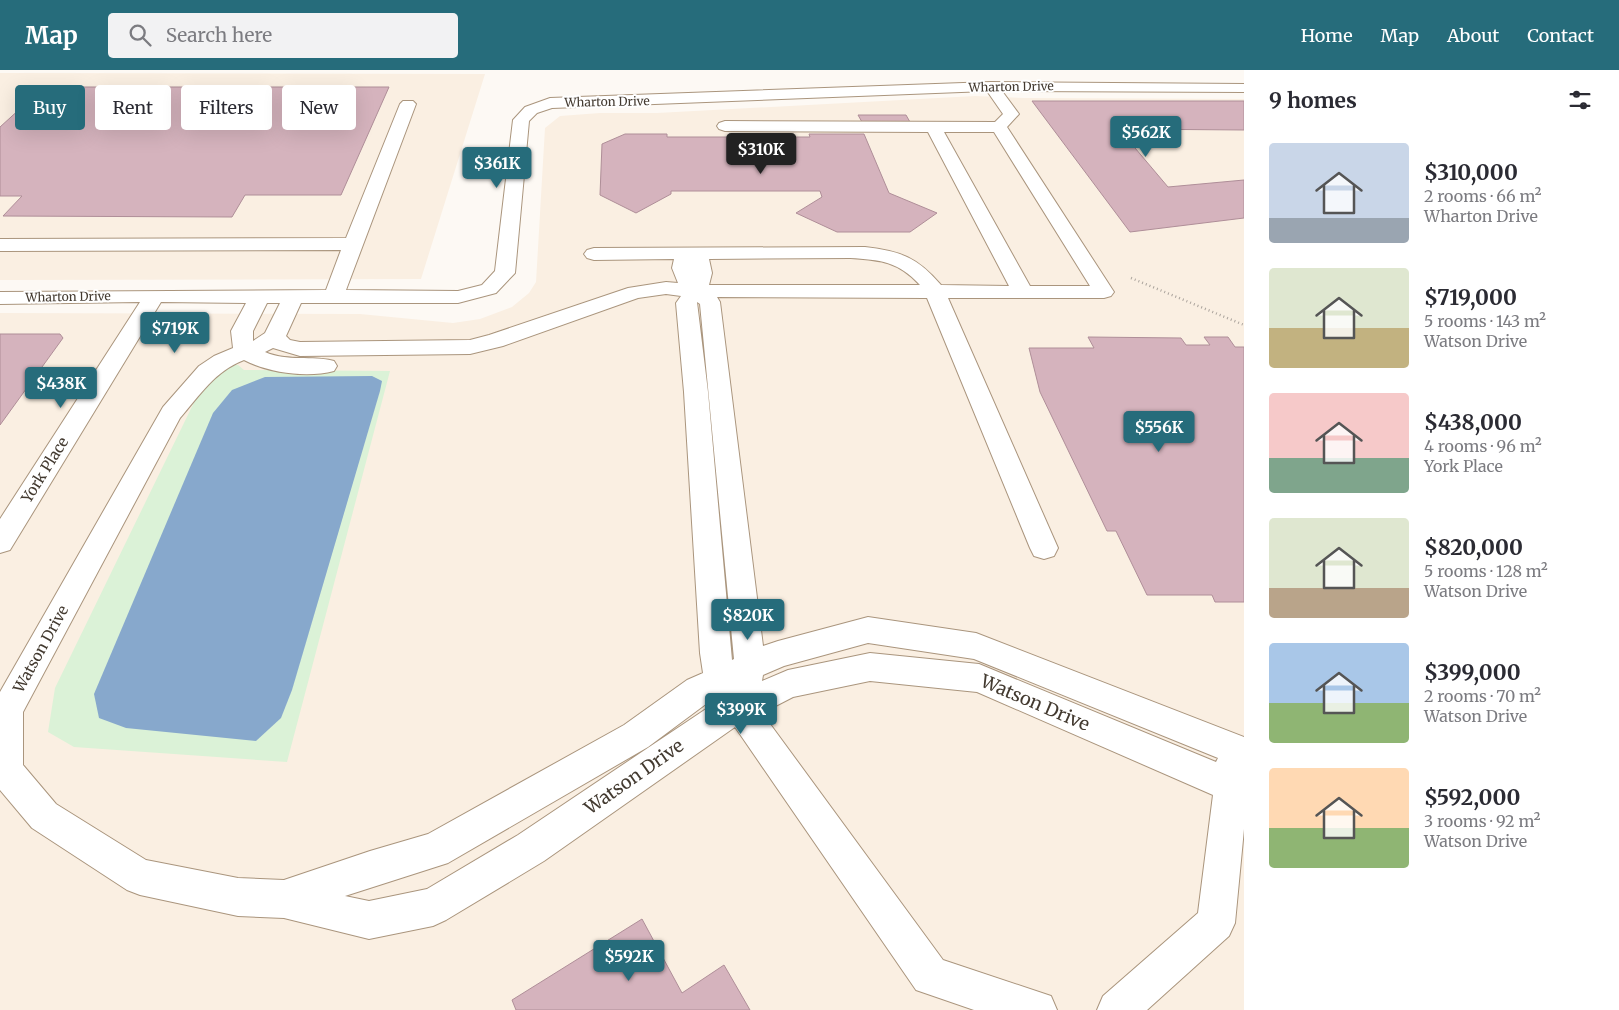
<!DOCTYPE html>
<meta charset="utf-8">
<style>
body{margin:0;font-family:Merriweather,serif;background:#f2f2f3;color:#2b2b33;height:100vh;display:flex;flex-direction:column;font-size:19px;white-space:nowrap}
*{box-sizing:border-box;margin:0}
p{font-size:16px;color:#7c7c81}
.icon{flex:none;width:28px;height:28px;fill:none;stroke:currentColor;stroke-width:2;stroke-linecap:round;stroke-linejoin:round}
.map{position:relative;flex:1;overflow:hidden}
.sheet{display:flex;flex-direction:column;background:#fff;width:375px}
.sheet>*{flex:none}
.top-card{position:absolute;left:15px;top:15px;width:475px;height:45px;display:flex;gap:10px}
.price{position:absolute;translate:-50% -42px;padding:0 11px;border-radius:5px;background:#266c7b;color:#fff;font-size:16px;line-height:32px;filter:drop-shadow(0 1px 2px #0008)}
.price::after{content:'';position:absolute;left:50%;top:30px;width:15px;height:11px;margin-left:-8px;background:inherit;clip-path:polygon(0 0,100% 0,50% 100%)}
.price.current{background:#222;color:#fff}
ul{padding:0;list-style:none}
li{display:flex;align-items:center;gap:15px;height:125px;padding:0 25px}
li span{display:grid;place-items:center;flex:none;width:140px;height:100px;border-radius:5px;color:#555}
li>.icon{margin-inline-start:auto}
span .icon{width:60px;height:60px;fill:#fffc;stroke-width:1}
li b{font-size:21px}
h2{display:flex;justify-content:space-between;align-items:center;height:60px;padding:0 25px;font-size:21px}
.chip{padding:0 18px;border-radius:5px;background:#fff;box-shadow:0 5px 20px #0002;font-size:18px;line-height:45px}
.chip.current{background:#266c7b;color:#fff}
header{display:flex;align-items:center;gap:30px;box-sizing:border-box;height:70px;padding:0 25px;background:#266c7b;color:#fff}
header strong{font-size:24px}
nav{display:flex;gap:28px;margin-inline-start:auto;font-size:18px}
.search{width:350px;height:45px;background:#f2f2f3;display:flex;align-items:center;gap:12px;box-sizing:border-box;padding:0 18px;border-radius:5px;color:#7c7c81;font-size:19px}
main{display:flex;flex:1;min-height:0}
.map>svg:first-child{display:block}
.built{fill:#faefe2}
.green{fill:#dbf2d7}
.water{fill:#87a8cc}
.building{fill:#d5b3bd;stroke:#af8e98}
.lines{fill:none;stroke-linecap:round;stroke-linejoin:round}
.minor-casing{stroke:#aa957d;stroke-width:2}
.path{stroke:#aaa39c;stroke-width:2.5;stroke-dasharray:1 3;stroke-linecap:butt}
.minor{fill:#fff;fill-rule:evenodd}
.labels{text-anchor:middle;stroke-width:4;stroke-linejoin:round;paint-order:stroke}
.far-street-label{font-size:12px;fill:#433a30;stroke:#fff}
.street-label{font-size:15px;fill:#433a30;stroke:#fff}
.near-street-label{font-size:18px;fill:#433a30;stroke:#fff}
</style>
<header>
<strong>Map</strong>
<div class="search"><svg class="icon" aria-label="search" viewBox="0 0 24 24"><circle cx="10" cy="10" r="6"/><path d="M15 15l6 6"/></svg>Search here</div>
<nav><a>Home</a><a>Map</a><a>About</a><a>Contact</a></nav>
</header>
<main>
<div class="map">
<svg width="1244" height="940" viewBox="0 0 1244 940">
<rect width="100%" height="100%" fill="#fdf9f4"/>
<path class="built" d="M0 3 485 4 421 209 0 210Z
M975 26 1024 28 1244 29V940H0V243L360 244 453 253 480 249 512 237 529 223 536 212 545 58 560 46 600 43H657Z"/>
<path class="green" d="M231 294 238 295 244 300 390 301 287 692 74 677 48 662 55 618 201 318Z"/>
<path class="water" d="M372 306 382 311 380 321 292 620 281 648 256 671 126 658 99 648 94 624 213 343 232 320 265 307Z"/>
<path class="building" d="M44 17H389L341 125H245L232 147 3 146 22 126H0V57Z
M1032 31H1244V60L1119 59 1168 117 1244 110V148L1130 162Z
M858 45H906L910 52H862Z
M625 64H667V67H810L809 64H864L889 123 937 143 910 162H837L796 143 822 127 820 121H671V124L636 143 600 125 602 74Z
M0 264H60L63 268 0 355Z
M1088 267 1181 268 1186 275H1210L1204 267H1228L1235 277H1244V532H1215L1212 525H1147L1116 461H1107L1040 322 1029 278H1094Z
M642 849 682 923 724 895 750 940H516L512 930Z"/>
<g class="lines">
<g class="minor-casing">
<path id="minor" d="M991 12 1244 14V22L1002 21 1019 44 1007 57 1114 222 1111 226 1104 228H948L1058 478 1054 486 1044 489 1034 486 1030 478 927 228 717 227 720 232 763 576 778 571 868 547 976 563 1244 667V759L1235 853 1229 866 1147 940H1097L1103 926 1198 843 1213 725 977 622 870 611 793 627 762 643 943 890 1051 926 1057 940H974L916 920 735 657 544 791 446 850 433 856 369 869 284 848 238 846 140 825 127 820 32 758 0 720V622L163 337 199 296 214 286 233 278 231 261 246 233 161 232 10 480 0 483V449L140 232 0 234V222L326 220 341 180 0 181V169L346 168 400 34 403 31H413L416 34 346 220 458 221 482 215 495 201 513 50 525 37 550 28ZM987 21 1003 44 995 52 725 51 719 53 717 56 719 59 725 61 928 62 1009 216 941 215C918 188 901 181 865 177L594 178 587 180 584 184 587 188 594 190 674 189 672 198 678 213 666 212 628 218 489 265 470 270 300 272 290 270 286 266 301 233H458L496 223 515 203 529 51 537 43 552 38ZM944 62H994L1090 216H1030ZM850 188C880 190 898 191 920 215H709L712 203 709 189ZM666 224 681 226 676 233 684 322 700 583 703 603 687 610 624 655 428 764 370 781 284 810 238 808 146 790 56 734 23 695V642L180 348C200 325 215 301 244 290 269 303 307 308 334 301L337 296 334 291C312 285 287 292 265 282L273 278 300 286 470 284 503 276 638 228ZM697 232 700 234 734 589 732 590 708 322ZM267 233H280L265 263 253 271V261ZM868 573 974 589 1218 688 1216 692 979 594 870 583 788 600 762 611 763 605 784 596ZM714 628 718 633 706 639 518 765 427 819 369 831 345 826 448 793 648 677Z"/>
</g>
<path class="path" d="M1131 208 1244 255"/>
<use href="#minor" class="minor"/>
</g>
<g class="labels">
<g class="far-street-label">
<text transform="translate(1011 17) rotate(-1)" y="4">Wharton Drive</text>
<text transform="translate(607 32) rotate(-1)" y="4">Wharton Drive</text>
<text transform="translate(68 227) rotate(-1)" y="4">Wharton Drive</text>
</g>
<g class="street-label">
<text transform="translate(45 400) rotate(-58)" y="5">York Place</text>
<text transform="translate(41 579) rotate(-61)" y="5">Watson Drive</text>
</g>
<g class="near-street-label">
<text transform="translate(1035 633) rotate(23)" y="6">Watson Drive</text>
<text transform="translate(634 707) rotate(-35)" y="6">Watson Drive</text>
</g>
</g>
</svg>
<b class="price" style="left:1146px;top:88px">$562K</b>
<b class="price current" style="left:761px;top:105px">$310K</b>
<b class="price" style="left:497px;top:119px">$361K</b>
<b class="price" style="left:175px;top:284px">$719K</b>
<b class="price" style="left:61px;top:339px">$438K</b>
<b class="price" style="left:1159px;top:383px">$556K</b>
<b class="price" style="left:748px;top:571px">$820K</b>
<b class="price" style="left:741px;top:665px">$399K</b>
<b class="price" style="left:629px;top:912px">$592K</b>
<div class="top-card">
<a class="chip current">Buy</a>
<a class="chip">Rent</a>
<a class="chip">Filters</a>
<a class="chip">New</a>
</div>
</div>
<section class="sheet">
<h2>9 homes<svg class="icon" aria-label="filters" viewBox="0 0 24 24"><path d="M4 7h16M4 17h16"/><circle cx="9" cy="7" r="2"/><circle cx="15" cy="17" r="2"/></svg></h2>
<ul>
<li><span style="background:linear-gradient(#c9d6e8 75%,#9aa5b1 0)"><svg class="icon" aria-label="home" viewBox="0 0 24 24"><path d="M3 11l9-7 9 7M6 9v11h12V9"/></svg></span><div><b>$310,000</b><p>2 rooms · 66 m²</p><p>Wharton Drive</p></div></li>
<li><span style="background:linear-gradient(#dfe7d0 60%,#c2b280 0)"><svg class="icon" aria-label="home" viewBox="0 0 24 24"><path d="M3 11l9-7 9 7M6 9v11h12V9"/></svg></span><div><b>$719,000</b><p>5 rooms · 143 m²</p><p>Watson Drive</p></div></li>
<li><span style="background:linear-gradient(#f6c9c9 65%,#7fa58c 0)"><svg class="icon" aria-label="home" viewBox="0 0 24 24"><path d="M3 11l9-7 9 7M6 9v11h12V9"/></svg></span><div><b>$438,000</b><p>4 rooms · 96 m²</p><p>York Place</p></div></li>
<li><span style="background:linear-gradient(#dfe7d0 70%,#b9a48a 0)"><svg class="icon" aria-label="home" viewBox="0 0 24 24"><path d="M3 11l9-7 9 7M6 9v11h12V9"/></svg></span><div><b>$820,000</b><p>5 rooms · 128 m²</p><p>Watson Drive</p></div></li>
<li><span style="background:linear-gradient(#a9c7e8 60%,#8fb573 0)"><svg class="icon" aria-label="home" viewBox="0 0 24 24"><path d="M3 11l9-7 9 7M6 9v11h12V9"/></svg></span><div><b>$399,000</b><p>2 rooms · 70 m²</p><p>Watson Drive</p></div></li>
<li><span style="background:linear-gradient(#ffd9b3 60%,#8fb573 0)"><svg class="icon" aria-label="home" viewBox="0 0 24 24"><path d="M3 11l9-7 9 7M6 9v11h12V9"/></svg></span><div><b>$592,000</b><p>3 rooms · 92 m²</p><p>Watson Drive</p></div></li>
</ul>
</section>
</main>
